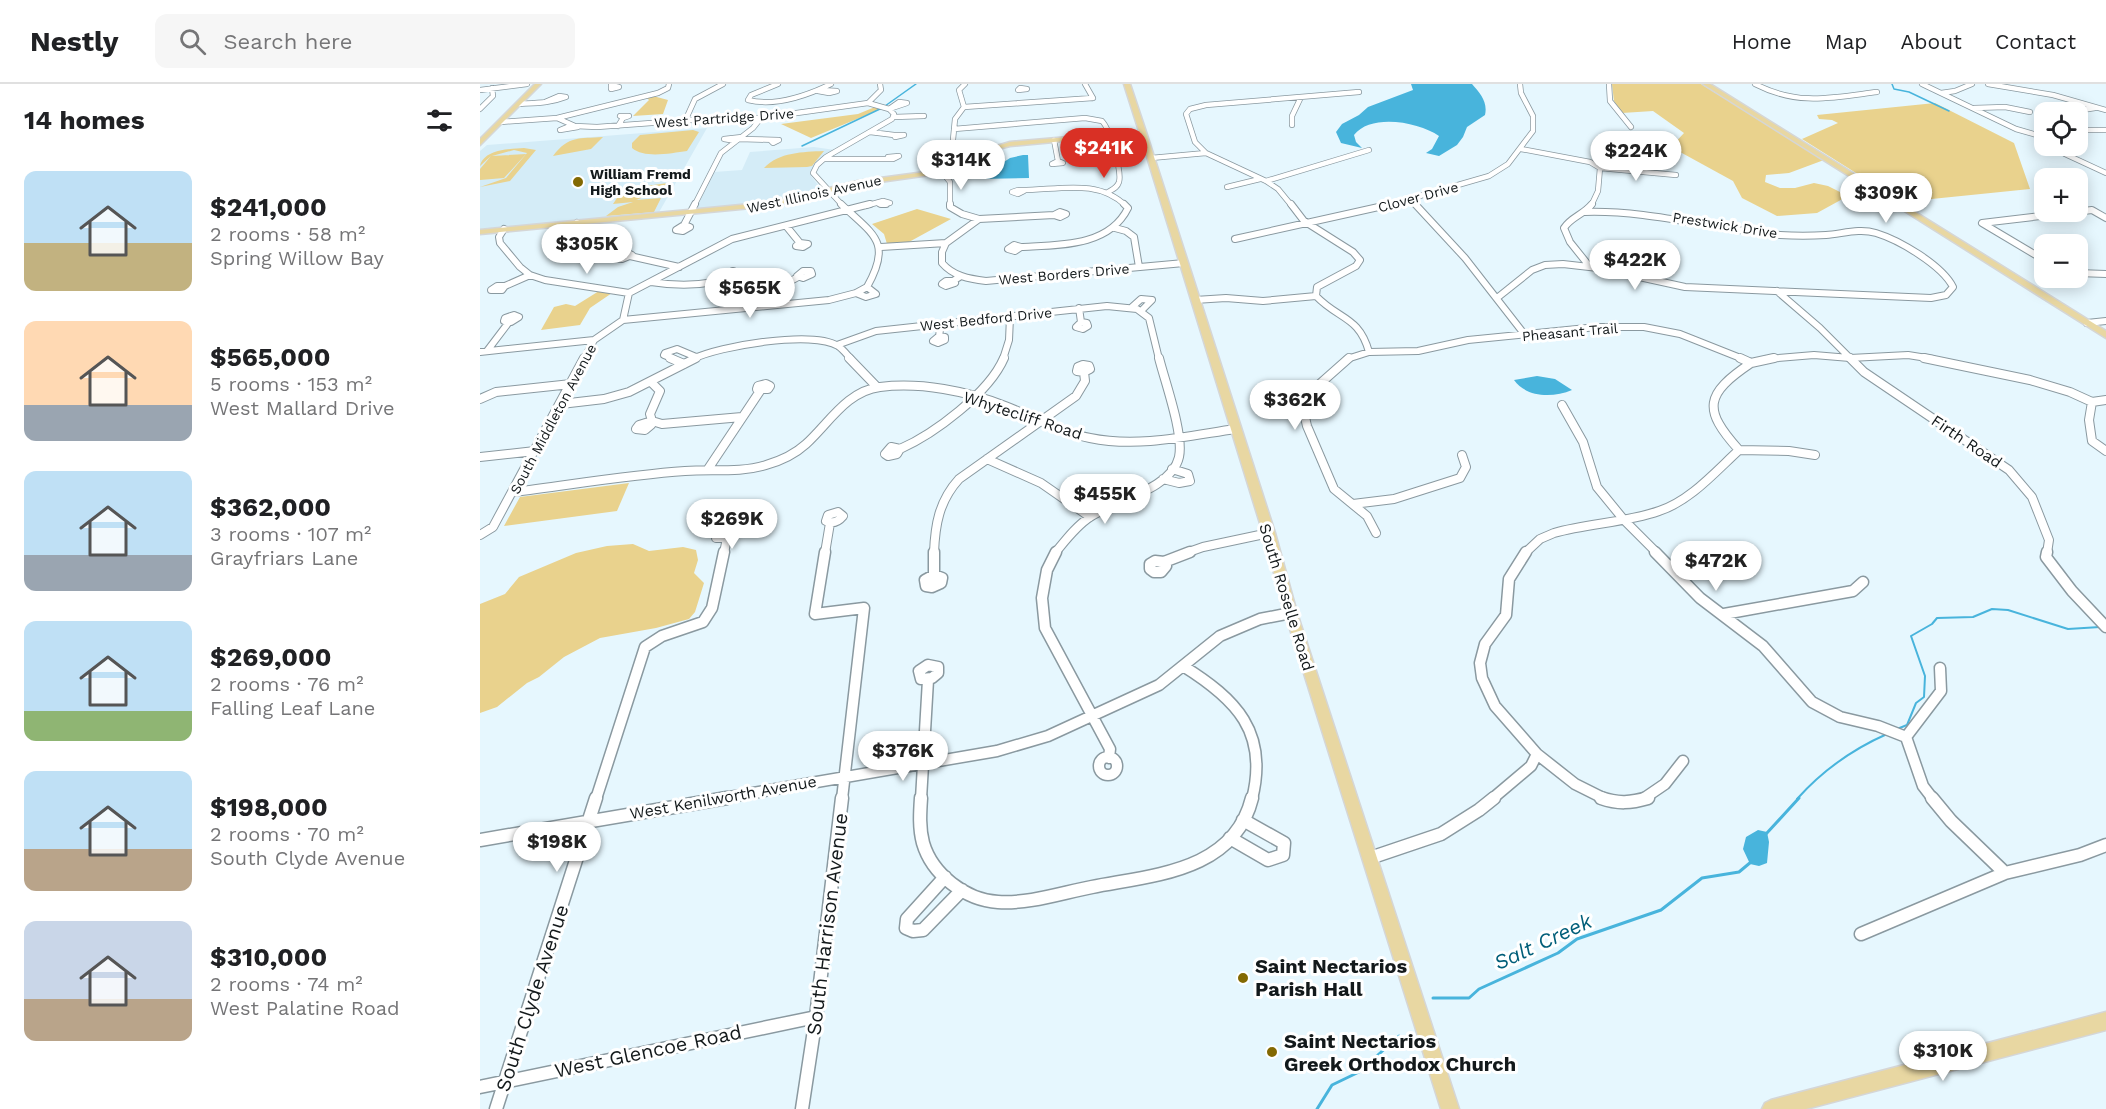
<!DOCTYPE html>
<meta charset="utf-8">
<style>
body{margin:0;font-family:"Work Sans",sans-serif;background:#f6f6f6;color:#202124;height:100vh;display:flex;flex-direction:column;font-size:22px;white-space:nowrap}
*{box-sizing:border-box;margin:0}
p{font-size:20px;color:#757577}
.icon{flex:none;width:33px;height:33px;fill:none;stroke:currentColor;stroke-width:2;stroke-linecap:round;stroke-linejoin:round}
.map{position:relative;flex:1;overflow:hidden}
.panel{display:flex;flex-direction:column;background:#fff;width:480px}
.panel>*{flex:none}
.buttons{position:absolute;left:1554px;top:18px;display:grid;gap:12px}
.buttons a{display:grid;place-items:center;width:54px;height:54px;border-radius:12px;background:#fff;box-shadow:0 3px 15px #0003;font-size:30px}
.price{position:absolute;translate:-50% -51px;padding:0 14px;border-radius:21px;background:#fff;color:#222;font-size:20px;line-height:39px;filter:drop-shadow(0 2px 3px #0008)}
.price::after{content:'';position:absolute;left:50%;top:36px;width:18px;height:14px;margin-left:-9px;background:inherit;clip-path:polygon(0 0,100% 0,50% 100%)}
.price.selected{background:#d93025;color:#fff}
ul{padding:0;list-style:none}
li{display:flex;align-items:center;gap:18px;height:150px;padding:0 24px}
li span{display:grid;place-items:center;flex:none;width:168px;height:120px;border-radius:12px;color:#555}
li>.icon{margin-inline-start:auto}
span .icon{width:72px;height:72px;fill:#fffc;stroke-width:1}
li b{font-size:26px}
h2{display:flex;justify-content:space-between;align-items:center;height:72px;padding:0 24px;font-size:26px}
header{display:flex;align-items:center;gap:36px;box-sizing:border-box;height:84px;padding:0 30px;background:#fff;border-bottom:2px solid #e0e0e0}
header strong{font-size:28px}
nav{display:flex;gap:33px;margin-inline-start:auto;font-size:21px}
.search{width:420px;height:54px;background:#f6f6f6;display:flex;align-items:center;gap:15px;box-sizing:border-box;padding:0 21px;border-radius:12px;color:#757577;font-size:22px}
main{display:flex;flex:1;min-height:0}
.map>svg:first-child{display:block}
.built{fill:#d4ecf7}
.green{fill:#e9d28d}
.water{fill:#48b4dc}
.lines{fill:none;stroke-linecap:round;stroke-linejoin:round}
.stream-far2{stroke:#48b4dc;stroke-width:1.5}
.stream-far1{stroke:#48b4dc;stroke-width:2}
.stream{stroke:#48b4dc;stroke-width:3}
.minor-far4-casing{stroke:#8a99a0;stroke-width:6}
.minor-far3-casing{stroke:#8a99a0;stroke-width:8}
.minor-far2-casing{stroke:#8a99a0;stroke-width:10}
.minor-far1-casing{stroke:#8a99a0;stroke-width:13}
.minor-casing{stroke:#8a99a0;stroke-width:15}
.major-casing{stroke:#d5d6d6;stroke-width:3}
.minor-far4{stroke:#fff;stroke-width:4.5}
.minor-far3{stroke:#fff;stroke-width:6}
.minor-far2{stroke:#fff;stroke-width:8}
.minor-far1{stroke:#fff;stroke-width:10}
.minor{stroke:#fff;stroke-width:12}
.major{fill:#e8d7a2;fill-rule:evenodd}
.poi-dot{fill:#836902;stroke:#fff;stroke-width:2}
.labels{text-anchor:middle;stroke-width:6;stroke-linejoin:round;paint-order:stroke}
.far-street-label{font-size:14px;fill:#13191b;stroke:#fff}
.far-poi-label{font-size:14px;font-weight:bold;fill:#13191b;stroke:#fff;text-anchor:start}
.street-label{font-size:16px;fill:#13191b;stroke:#fff}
.near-street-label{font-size:20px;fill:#13191b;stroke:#fff}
.near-poi-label{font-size:20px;font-weight:bold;fill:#13191b;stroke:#fff;text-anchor:start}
.near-water-label{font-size:21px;font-style:italic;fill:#015e79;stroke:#fff}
</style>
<header>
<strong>Nestly</strong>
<div class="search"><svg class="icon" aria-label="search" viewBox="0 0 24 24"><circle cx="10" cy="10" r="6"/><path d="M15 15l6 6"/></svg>Search here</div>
<nav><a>Home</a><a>Map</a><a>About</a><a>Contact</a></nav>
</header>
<main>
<section class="panel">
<h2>14 homes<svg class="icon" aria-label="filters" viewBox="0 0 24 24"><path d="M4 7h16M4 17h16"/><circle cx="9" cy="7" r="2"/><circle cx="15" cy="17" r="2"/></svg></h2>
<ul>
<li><span style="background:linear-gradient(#bfe0f5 60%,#c2b280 0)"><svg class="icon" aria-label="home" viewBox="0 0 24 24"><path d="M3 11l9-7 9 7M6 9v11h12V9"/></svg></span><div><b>$241,000</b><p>2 rooms · 58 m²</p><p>Spring Willow Bay</p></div></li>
<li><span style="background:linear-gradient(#ffd9b3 70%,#9aa5b1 0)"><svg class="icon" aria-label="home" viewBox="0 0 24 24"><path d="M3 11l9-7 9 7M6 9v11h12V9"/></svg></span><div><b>$565,000</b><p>5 rooms · 153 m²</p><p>West Mallard Drive</p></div></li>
<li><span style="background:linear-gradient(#bfe0f5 70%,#9aa5b1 0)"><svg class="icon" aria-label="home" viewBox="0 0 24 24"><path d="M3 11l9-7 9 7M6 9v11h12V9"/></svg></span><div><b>$362,000</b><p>3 rooms · 107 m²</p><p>Grayfriars Lane</p></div></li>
<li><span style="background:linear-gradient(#bfe0f5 75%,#8fb573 0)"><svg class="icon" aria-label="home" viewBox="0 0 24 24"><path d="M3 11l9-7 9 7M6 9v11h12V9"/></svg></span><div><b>$269,000</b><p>2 rooms · 76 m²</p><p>Falling Leaf Lane</p></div></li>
<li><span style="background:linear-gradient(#bfe0f5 65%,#b9a48a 0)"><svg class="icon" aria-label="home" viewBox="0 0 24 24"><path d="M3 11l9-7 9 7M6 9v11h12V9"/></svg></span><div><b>$198,000</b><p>2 rooms · 70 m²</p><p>South Clyde Avenue</p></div></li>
<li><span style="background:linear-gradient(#c9d6e8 65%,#b9a48a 0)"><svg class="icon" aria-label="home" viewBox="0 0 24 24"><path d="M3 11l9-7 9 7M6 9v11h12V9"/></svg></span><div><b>$310,000</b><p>2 rooms · 74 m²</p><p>West Palatine Road</p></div></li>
</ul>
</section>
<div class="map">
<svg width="1626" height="1025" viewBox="0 0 1626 1025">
<rect width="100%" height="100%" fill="#e6f7fe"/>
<path class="built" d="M227 44 178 130 0 146V67L7 61Z
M334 63 355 66 332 87 331 92 342 106 296 118 215 127 234 88 262 86 270 68Z"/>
<path class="green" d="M1132 0H1221L1344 76 1309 89 1286 91 1285 98 1300 104H1315L1334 99 1348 102 1368 112 1337 129 1297 132 1262 114 1253 97 1191 63 1204 49 1173 27 1142 29 1134 17Z
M173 12 188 16 183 30 153 32 169 16 167 14Z
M1455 19 1534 59 1550 105 1422 118 1322 55 1358 39 1352 36 1339 35 1337 31Z
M395 23 401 25 331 54 301 40 378 30Z
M213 46 219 48 207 67C191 69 165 75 152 64V59L160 51Z
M123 53 111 65 73 72C89 51 99 55 123 53Z
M44 64 56 66 30 97 0 103 26 94 47 69 34 66 12 72 46 70 24 94 0 96V85L11 72 0 82C4 65 30 65 44 64Z
M344 67 332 82 327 83 284 84C299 68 323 68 344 67Z
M188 99 179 107 156 116 181 114 174 128 126 132 138 123 153 118 133 120 143 105Z
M437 125 471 135 429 158 407 160 404 150 392 140Z
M119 207 132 209 110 224 100 241 61 246 74 223 86 220 95 222Z
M149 399 137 427 24 442 40 413Z
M153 460 169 467 203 463 216 466 218 476 214 489 224 499 215 528 209 535 176 544 120 554 84 573 59 593 47 599 17 623 0 629V520L25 510 39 493 96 469 127 462Z"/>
<path class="water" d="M931 0H992C1000 9 1008 18 1005 31L987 43 983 53 977 61 959 72 946 69 952 65 959 52C939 38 891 29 874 51L876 58 882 64 861 59 856 48 862 40 879 31 888 23 933 6Z
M543 71H548L549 94 498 95 530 74Z
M1057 292 1075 295 1092 306C1073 314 1047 314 1034 296Z
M1278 746 1287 748 1289 758 1287 779 1279 782 1270 780 1263 765 1266 753Z"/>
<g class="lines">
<path class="stream-far2" d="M1412 0 1414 5 1429 8 1469 27
M405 22 436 0
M322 62 402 24"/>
<path class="stream-far1" d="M1417 645 1427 641 1436 619 1444 613 1445 592 1431 552 1452 540 1457 534 1493 533 1512 525 1528 526 1588 545 1620 543
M1317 715C1342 687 1373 665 1407 650"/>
<path class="stream" d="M1286 750 1319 714
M953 914H989L999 905 1078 869 1097 855 1181 826 1222 794 1259 788 1271 778
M837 1025 852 1001 879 988 919 952"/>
<g class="minor-far4-casing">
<path id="minor-far4" d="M298 0 271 11 268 16C295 23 326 12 351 0
M605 0 613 14
M1129 0 1130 17 1151 43
M1275 0C1318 22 1351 14 1397 8
M1442 0 1536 45 1564 53
M1508 0 1573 11 1626 26
M131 1 139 3 131 5Z
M540 4 547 5 538 6Z
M0 6 47 0
M338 7 349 9 357 7 340 6
M1461 9 1475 7 1492 0
M419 18 427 19 409 25Z
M388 19 401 6 400 0
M39 20C55 19 71 19 86 13L79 12 65 18
M484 23 613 14
M484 23 475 35 472 66 478 71 493 75
M484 23 479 6 485 0
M1494 24 1525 23 1550 28
M0 25 13 12 12 4
M1596 27 1615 24
M140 32H149L143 34Z
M414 33 444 32
M77 34 178 9 188 4 189 0
M205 37 215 15 243 0
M21 38 77 34 95 42 117 43 226 35 281 34 388 19 409 25 414 30 412 35 346 73 337 81 333 89 363 122
M92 41 80 46 98 43
M812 41V32L821 13
M138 42 143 34
M474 45 605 34 622 37C630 45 642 88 639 98 637 104 633 105 628 108
M1598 46H1626
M390 48 414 51
M414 51H424L415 53Z
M259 55 299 56 293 59 290 56
M574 56 578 77
M256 57 244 55 262 53
M1574 62 1585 70 1626 89
M1041 65 1110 78 1120 84 1118 107 1111 122
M671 74 726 69
M344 75H413L419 72 408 73
M578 77 583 79 572 80Z
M1120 84 1196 91
M462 88 470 98V122
M786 97 889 66
M747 103 780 95
M544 107 538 110 532 108 538 106C575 107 617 93 646 122
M931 116 937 122
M214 122 241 69 273 44 281 34
M385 122 403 117 410 119 399 120
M812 122 798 105 786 97 726 69 715 58 706 30 710 25 726 21 879 8
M905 122 1009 92 1028 80 1053 47V32L1041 9 1040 0"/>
</g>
<g class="minor-far3-casing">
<path id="minor-far3" d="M361 120C393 151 413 157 387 203
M401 120H406
M470 120V123L482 130 499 135
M811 120 824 137 873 168 880 176 876 182 837 203 836 212
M935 120 985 174 1045 251
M580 128 586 130 580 133 574 131Z
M574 131 499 135 466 159 462 168V179C473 192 489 195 506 197L704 179
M97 139 92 146V152L97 155
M204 141 210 143 203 147 196 146Z
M204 141 215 120
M307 143 320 159
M635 144 646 147 654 153 659 183
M24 145 19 153 20 159 40 183 50 191 65 196 149 209 143 236 114 256 104 275
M97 155H107L99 159 94 158Z
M755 155 912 120
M320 159 328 160 323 163 316 162Z
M534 161 541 163 535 167 528 165Z
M401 163 466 159
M541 163C579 161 629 163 648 124L644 120
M146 168 152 171 142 175 135 174Z
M150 172 199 183
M1564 176 1502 139 1612 126 1626 134
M1110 183 1090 158 1084 144C1091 133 1103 131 1112 120
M323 187H331L332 190 323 194 317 192Z
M1598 189 1626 190
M466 197H473L475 199 466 202 462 200Z
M473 197 481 192
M171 198C202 203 232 202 261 190L253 187 246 190 241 197
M17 202H25L22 206H11Z
M25 202 50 191
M1297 207 1340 244 1371 275
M149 209 252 155 390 120
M376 209 386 213 396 210 387 203
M836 212C859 236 879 232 889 268
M1017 214 1052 186 1065 181 1083 180 1118 184 1205 203 1451 214 1466 211 1473 203C1462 181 1419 156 1396 149 1379 144 1362 150 1346 151 1331 152 1315 152 1300 151 1234 146 1171 126 1105 128
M715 216 746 214 783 217 836 212
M301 220 307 199 318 193
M599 224 601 238
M651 224 661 215 672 216 661 227
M34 231 39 233 31 238 24 237 25 234Z
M143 236 349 216 376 209 387 203
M601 238 607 239 608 242 603 245 596 243Z
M1607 239 1626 237
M459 252 465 253V256L458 259 453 257Z
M459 252 461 240
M357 261 396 247 627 222 657 225 669 234 679 275
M7 267 29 238
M0 268 114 256
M194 275 184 271 185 269 197 265 216 273
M213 275C239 262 333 246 358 262 363 265 367 271 371 275
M523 275 529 256 530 233
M867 275 889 268 938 267 988 256 1117 243H1164L1200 250 1263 275
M1287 275 1334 271 1370 274 1428 271 1453 275"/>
</g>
<g class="minor-far2-casing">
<path id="minor-far2" d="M190 274 204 280
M369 274 397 303
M869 274 834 305 822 320 827 342 854 405 887 432 896 449
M1260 274 1271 279 1294 274
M1370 274 1384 288 1529 386 1552 413 1569 456 1567 469
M1444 274 1550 296 1590 308 1612 318 1626 316
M603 281 609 282 610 285 604 288 597 287 598 283Z
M171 298 180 307 170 330 172 337 182 340 262 333
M286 300 290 302 288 305H277L278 302Z
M0 315 16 308 91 300
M1612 318 1609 336 1612 357 1626 367
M81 320 124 315 149 308 216 274
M1082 321 1103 358 1117 403 1144 436 1177 469
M169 339 171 341 165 346 156 345 159 341 172 337
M411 363 420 365 417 370 408 372 405 370Z
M420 365C454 350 509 309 524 274
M1259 366 1309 367 1335 371
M0 373 55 367
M507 375 561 399 610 433
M228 385 280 307
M683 395 699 399 710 397 708 390 692 385
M33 408C90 401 147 391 205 387 232 385 260 389 286 381 300 377 315 370 326 360 349 339 367 307 400 303 441 298 487 307 525 322 554 333 580 348 610 354 658 364 708 352 755 345
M873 420 914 415 980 394 986 383 982 371
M358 428 363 432C358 438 353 440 346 437L348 431Z
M249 446 252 448 247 454H236L238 448Z
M0 451 13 443 104 274
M244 469 247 454
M345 469 350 439
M454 469C455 441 459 417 479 395L596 312 605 297 604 288
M575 469C585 457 596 442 610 433 634 417 692 405 699 373 704 350 685 298 679 274
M706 469 723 463 789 449
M1045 469 1060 455 1074 449C1108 439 1145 439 1179 427 1210 417 1235 388 1259 366 1222 325 1225 310 1271 279"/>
</g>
<g class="minor-far1-casing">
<path id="minor-far1" d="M345 468 335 530 384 524 362 715
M576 468 567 486 562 514 565 544 630 665 629 674
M1175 468 1220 514 1283 562 1332 618 1360 633 1398 642 1426 653
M1567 468 1566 473 1592 507 1626 543
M675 477 684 478 686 482 681 488H674L670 485V480Z
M684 478 710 468
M454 491V468
M454 491 462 494 461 499 452 503 446 502 445 496Z
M1244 530 1373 507 1383 498
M448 581 458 583V589L452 594 441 595 439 587Z
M703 582C756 615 789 648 772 715
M1057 670 1095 700 1125 715
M619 682a9 9 0 1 1 18 0a9 9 0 1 1-18 0Z
M116 715 165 563 182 552 223 538 232 524 244 468
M238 715 517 667 568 652 679 601 740 552 780 535 811 529
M441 715 448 596
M1012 715 1051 682 1057 670 1015 622 1002 594 1000 579 1005 560 1026 531 1029 495 1046 468
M1163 715 1185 700 1203 677
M1453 715 1443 702 1426 653 1461 607 1460 584"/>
</g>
<g class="minor-casing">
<path id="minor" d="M441 714C440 729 439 744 443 759 452 790 485 816 518 818 549 820 581 809 612 803 672 791 754 788 772 714
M1121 714C1138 720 1151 719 1168 714
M1452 714 1471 737 1525 789
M750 754 788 776 803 771 804 759 763 736
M0 756 247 714
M890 774 961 750 999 726 1014 714
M465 793 427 835 426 844 433 847 443 846 482 806
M1381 850 1525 789 1600 771 1626 761
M0 1003 336 933
M16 1025 116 714
M322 1025 336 933 362 714"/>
</g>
<g class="major-casing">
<path id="major" d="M55 0H61L0 61V55Z
M644 0H650L666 48 795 449 817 529 979 1025H961L805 529 783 449 660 50 530 62 514 66 464 89 378 101 292 122 0 150V146L292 118 378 97 460 86 510 64 530 58 659 47Z
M1223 0H1230L1626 247V254Z
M1626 928V946L1326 1025H1282L1285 1019 1291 1016Z"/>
</g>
<use href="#minor-far4" class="minor-far4"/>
<use href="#minor-far3" class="minor-far3"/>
<use href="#minor-far2" class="minor-far2"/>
<use href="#minor-far1" class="minor-far1"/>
<use href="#minor" class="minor"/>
<use href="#major" class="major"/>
</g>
<g class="poi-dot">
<circle cx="98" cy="98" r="6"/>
<circle cx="763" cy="894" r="6"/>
<circle cx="792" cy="968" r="6"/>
</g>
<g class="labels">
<g class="far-street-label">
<text transform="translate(244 34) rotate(-4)" y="5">West Partridge Drive</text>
<text transform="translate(334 110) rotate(-12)" y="5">West Illinois Avenue</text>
<text transform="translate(938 113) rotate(-15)" y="5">Clover Drive</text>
<text transform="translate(1245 141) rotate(9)" y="5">Prestwick Drive</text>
<text transform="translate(584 190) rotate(-5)" y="5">West Borders Drive</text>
<text transform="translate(506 235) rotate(-6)" y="5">West Bedford Drive</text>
<text transform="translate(1090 248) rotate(-5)" y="5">Pheasant Trail</text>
<text transform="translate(73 335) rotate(-62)" y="5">South Middleton Avenue</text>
</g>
<g class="far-poi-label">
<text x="110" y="95">William Fremd<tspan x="110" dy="16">High School</tspan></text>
</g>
<g class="street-label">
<text transform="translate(543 331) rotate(18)" y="6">Whytecliff Road</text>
<text transform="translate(1487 357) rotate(34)" y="6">Firth Road</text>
<text transform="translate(807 513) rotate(73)" y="6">South Roselle Road</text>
<text transform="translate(243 713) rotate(-10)" y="6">West Kenilworth Avenue</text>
</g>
<g class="near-street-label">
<text transform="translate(347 840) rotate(-83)" y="7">South Harrison Avenue</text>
<text transform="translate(52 914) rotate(-72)" y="7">South Clyde Avenue</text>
<text transform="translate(168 967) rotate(-12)" y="7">West Glencoe Road</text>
</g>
<g class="near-poi-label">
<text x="775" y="889">Saint Nectarios<tspan x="775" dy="23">Parish Hall</tspan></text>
<text x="804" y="964">Saint Nectarios<tspan x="804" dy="23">Greek Orthodox Church</tspan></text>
</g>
<g class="near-water-label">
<text transform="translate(1063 858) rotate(-25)" y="7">Salt Creek</text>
</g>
</g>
</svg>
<div class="buttons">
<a><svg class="icon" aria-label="locate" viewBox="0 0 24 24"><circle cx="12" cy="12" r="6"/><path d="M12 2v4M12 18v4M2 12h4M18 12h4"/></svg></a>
<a>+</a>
<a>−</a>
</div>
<b class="price selected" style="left:624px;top:95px">$241K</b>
<b class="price" style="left:1156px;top:98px">$224K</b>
<b class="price" style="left:481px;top:107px">$314K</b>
<b class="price" style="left:1406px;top:140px">$309K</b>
<b class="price" style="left:107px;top:191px">$305K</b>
<b class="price" style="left:1155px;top:207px">$422K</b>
<b class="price" style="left:270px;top:235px">$565K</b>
<b class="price" style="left:815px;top:347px">$362K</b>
<b class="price" style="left:625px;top:441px">$455K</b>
<b class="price" style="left:252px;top:466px">$269K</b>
<b class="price" style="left:1236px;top:508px">$472K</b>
<b class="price" style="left:423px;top:698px">$376K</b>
<b class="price" style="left:77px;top:789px">$198K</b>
<b class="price" style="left:1463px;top:998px">$310K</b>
</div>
</main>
